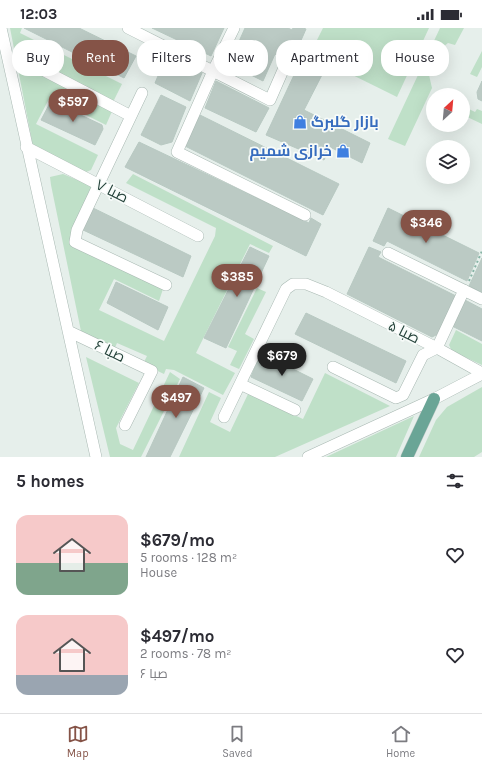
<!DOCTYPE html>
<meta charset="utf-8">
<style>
body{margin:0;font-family:Karla,Cairo,sans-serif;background:#f7f7f7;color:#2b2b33;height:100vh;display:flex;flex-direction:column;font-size:15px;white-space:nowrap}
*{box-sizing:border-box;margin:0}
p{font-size:13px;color:#7c7c81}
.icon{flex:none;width:22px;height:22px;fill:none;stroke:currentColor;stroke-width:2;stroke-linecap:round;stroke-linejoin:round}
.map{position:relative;height:429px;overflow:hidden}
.panel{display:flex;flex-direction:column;background:#fff;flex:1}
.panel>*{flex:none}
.hud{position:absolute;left:12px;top:12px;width:458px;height:36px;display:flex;gap:8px}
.needle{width:26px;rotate:26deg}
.controls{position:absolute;left:426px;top:60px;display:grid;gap:8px}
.controls a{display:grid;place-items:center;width:44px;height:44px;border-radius:50%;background:#fff;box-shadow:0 4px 16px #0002;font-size:20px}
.price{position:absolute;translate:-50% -34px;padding:0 9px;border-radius:14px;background:#855347;color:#fff;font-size:13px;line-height:26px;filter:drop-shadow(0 1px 2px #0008)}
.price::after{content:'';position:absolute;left:50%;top:24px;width:12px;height:9px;margin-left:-6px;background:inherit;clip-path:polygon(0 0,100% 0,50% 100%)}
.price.current{background:#222;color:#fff}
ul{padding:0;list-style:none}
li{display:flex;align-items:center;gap:12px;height:100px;padding:0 16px}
li span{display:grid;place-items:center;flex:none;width:112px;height:80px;border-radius:12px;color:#555}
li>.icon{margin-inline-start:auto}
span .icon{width:48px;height:48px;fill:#fffc;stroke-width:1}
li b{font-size:17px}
h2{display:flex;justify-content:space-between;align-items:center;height:48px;padding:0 16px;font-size:17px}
.tag{padding:0 14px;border-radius:16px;background:#fff;box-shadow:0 4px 16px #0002;font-size:14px;line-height:36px}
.tag.current{background:#855347;color:#fff}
.status{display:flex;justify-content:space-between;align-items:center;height:28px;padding:0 20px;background:#fff;direction:ltr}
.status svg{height:11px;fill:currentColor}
.menu{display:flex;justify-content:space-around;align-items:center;height:56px;border-top:1px solid #e1e1e2;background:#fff;font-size:11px;color:#7c7c81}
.menu a{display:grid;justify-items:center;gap:2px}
.menu .current{color:#855347}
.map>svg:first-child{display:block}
.green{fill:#bfe0c8}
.building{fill:#bbcac4;stroke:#b8c9c2}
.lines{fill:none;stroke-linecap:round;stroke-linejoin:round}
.minor-casing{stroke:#a8b8b2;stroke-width:12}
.major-casing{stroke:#c2cac8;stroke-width:13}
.path{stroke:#86b3a5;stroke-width:2;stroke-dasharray:2 3;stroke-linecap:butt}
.minor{stroke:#fff;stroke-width:11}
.major{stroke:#6aa596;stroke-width:12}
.labels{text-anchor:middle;stroke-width:3.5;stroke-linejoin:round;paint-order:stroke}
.shop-label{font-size:15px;font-weight:bold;fill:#366cbe;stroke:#f7fbf9;text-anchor:start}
.street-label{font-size:15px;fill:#24423a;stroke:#f7fbf9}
</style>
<div class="status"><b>12:03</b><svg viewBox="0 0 49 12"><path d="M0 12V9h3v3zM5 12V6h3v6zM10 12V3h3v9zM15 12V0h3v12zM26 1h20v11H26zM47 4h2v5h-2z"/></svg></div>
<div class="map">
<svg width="482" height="429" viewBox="0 0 482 429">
<rect width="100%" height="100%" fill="#e6efeb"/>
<path class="green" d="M10 0H22L20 5 122 56 113 74 28 32 25 37 113 81 106 97 50 69 36 96 98 127 91 142 84 145 33 118Z
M323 0H429L397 69 310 26Z
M440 0H464L455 17 448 15 443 19 429 47 432 60 405 118 388 111Z
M482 23V39L477 49 470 46Z
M463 78 475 84 477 81 482 83V96L463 87Z
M63 146 94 159 80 184 70 217 163 261 159 273 114 251 99 282 164 313 215 208 216 200 126 155 133 146 273 218 269 225 250 216 196 325 235 345 223 367 174 342 166 341 164 346 143 336 147 328 117 315 114 322 82 308 51 157 50 149Z
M257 260 266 264 245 306 254 311 239 341 230 337 237 323 228 319Z
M456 302 482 316V337L452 323 449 317Z
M86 329 139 355 116 400 120 416 133 422 170 344 180 351 141 429H110Z
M325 345 390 378 275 429H179L209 364 221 370 210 394 230 404 248 366 303 391Z
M482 359V424L474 429H419L436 392 447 379Z
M414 388 396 429H326Z"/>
<path class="building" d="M24 0H79L136 28 124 50Z
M152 0H224L211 28Z
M245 0H288L292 2 293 0H303L306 1 291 35 275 26 263 53 229 36Z
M166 29 202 45 190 73 155 55Z
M302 30 325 41 304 82 370 115 362 135 330 119 324 132 266 107Z
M216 53 269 80 256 104 205 80Z
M482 53V73L478 71 477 64Z
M161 67 186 79 172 114 161 117 141 107Z
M51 73 102 97 103 101 95 117 41 92Z
M200 87 339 156 323 187 185 118Z
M139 114 309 195 311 190 321 196 306 228 125 139Z
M91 179 191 228 183 249 81 201Z
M388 180 479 225 467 253 387 213 384 218 373 213Z
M250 219 269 228 226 320 204 310Z
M369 219 381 224 378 229 456 268 438 306 432 309 347 266Z
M482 230V264L469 258Z
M116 254 168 279 158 302 107 275Z
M465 272 482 281V313L452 298Z
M306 285 406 333 396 355 295 306Z
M261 325 313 351 302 373 251 349Z
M183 349 204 360 170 429H146Z"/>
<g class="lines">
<g class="minor-casing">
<path id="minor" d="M1 0 96 429
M128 0 270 72 284 40
M234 0 213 43 177 124 305 187
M39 40 131 88
M142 65 77 202 75 214 166 257
M26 119 198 208
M388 225 482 271
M68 303 152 343 125 397
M333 339 396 370 403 367 423 327 437 320 464 262
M240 356 295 382
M224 389 286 261 293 256H306L326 264 437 320 482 345
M308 429 434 371 482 346"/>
</g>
<g class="major-casing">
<path id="major" d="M407 429 434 371"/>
</g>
<path class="path" d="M469 253 482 223"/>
<use href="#minor" class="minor"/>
<use href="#major" class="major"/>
</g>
<defs>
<g id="shop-bare" transform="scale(1.08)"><path d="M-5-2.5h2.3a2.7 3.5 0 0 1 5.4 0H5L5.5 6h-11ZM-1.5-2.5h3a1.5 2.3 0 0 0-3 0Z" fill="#3f7fe0" stroke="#f7fbf9" stroke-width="2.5" paint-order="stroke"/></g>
</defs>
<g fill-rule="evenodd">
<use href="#shop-bare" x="300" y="94"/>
<use href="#shop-bare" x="343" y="123"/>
</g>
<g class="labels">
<g class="shop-label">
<text x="311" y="99">بازار گلبرگ</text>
<text x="332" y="128" text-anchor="end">خرازی شمیم</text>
</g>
<g class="street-label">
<text transform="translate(112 163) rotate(27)" y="5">صبا ۷</text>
<text transform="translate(404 304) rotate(27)" y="5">صبا ۵</text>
<text transform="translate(110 323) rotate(26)" y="5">صبا ۶</text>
</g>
</g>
</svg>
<div class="controls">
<a><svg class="needle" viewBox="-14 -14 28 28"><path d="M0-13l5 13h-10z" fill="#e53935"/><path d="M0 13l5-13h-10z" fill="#7c7c81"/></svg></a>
<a><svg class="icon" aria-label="layers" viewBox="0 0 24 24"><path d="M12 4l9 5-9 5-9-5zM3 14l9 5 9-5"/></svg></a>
</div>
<b class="price" style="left:73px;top:95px">$597</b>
<b class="price" style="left:426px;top:216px">$346</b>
<b class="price" style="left:237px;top:270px">$385</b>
<b class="price current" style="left:282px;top:349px">$679</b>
<b class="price" style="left:176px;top:391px">$497</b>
<div class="hud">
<a class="tag">Buy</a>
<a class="tag current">Rent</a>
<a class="tag">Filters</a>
<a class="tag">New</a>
<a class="tag">Apartment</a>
<a class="tag">House</a>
</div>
</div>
<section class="panel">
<h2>5 homes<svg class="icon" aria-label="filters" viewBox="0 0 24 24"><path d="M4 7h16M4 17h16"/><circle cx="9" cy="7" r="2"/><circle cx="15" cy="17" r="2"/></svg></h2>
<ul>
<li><span style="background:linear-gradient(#f6c9c9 60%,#7fa58c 0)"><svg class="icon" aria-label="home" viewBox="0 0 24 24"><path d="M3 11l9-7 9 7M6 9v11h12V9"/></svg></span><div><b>$679/mo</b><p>5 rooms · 128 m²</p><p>House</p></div><svg class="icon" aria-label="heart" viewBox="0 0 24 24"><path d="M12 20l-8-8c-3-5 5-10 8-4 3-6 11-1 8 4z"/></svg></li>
<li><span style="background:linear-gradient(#f6c9c9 75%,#9aa5b1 0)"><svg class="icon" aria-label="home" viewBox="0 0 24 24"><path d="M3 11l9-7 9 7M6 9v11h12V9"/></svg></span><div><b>$497/mo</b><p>2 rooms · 78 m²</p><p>صبا ۶</p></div><svg class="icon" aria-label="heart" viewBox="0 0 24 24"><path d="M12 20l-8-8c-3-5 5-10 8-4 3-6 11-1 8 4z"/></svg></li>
</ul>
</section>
<nav class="menu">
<a class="current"><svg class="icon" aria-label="map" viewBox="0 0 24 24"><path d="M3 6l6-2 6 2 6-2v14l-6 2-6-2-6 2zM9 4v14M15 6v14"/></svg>Map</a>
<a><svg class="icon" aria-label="saved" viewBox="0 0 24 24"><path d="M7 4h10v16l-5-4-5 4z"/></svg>Saved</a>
<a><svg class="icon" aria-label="home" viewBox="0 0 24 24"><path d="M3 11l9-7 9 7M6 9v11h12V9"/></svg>Home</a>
</nav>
